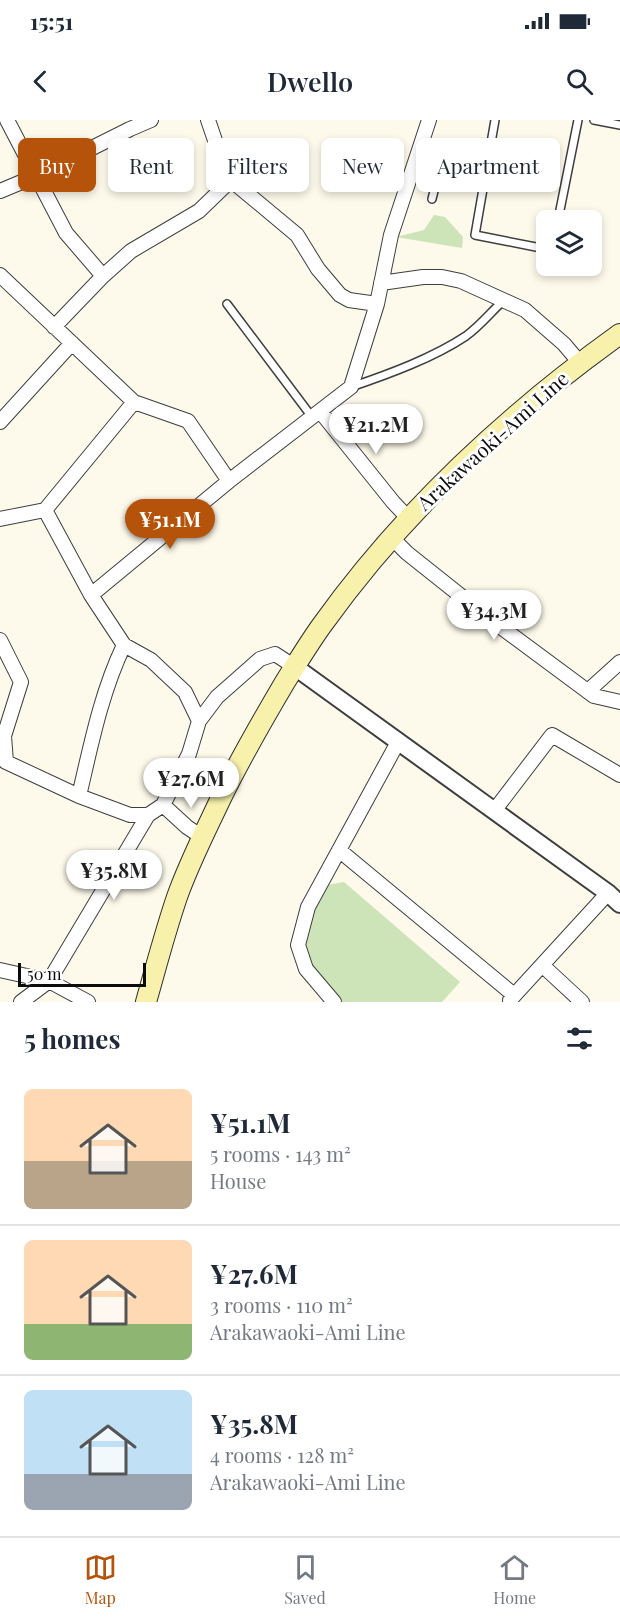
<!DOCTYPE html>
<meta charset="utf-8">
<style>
body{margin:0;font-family:"Playfair Display",serif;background:#f6f6f7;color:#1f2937;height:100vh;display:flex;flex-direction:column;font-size:22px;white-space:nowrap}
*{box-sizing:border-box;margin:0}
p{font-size:20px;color:#747a83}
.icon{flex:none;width:33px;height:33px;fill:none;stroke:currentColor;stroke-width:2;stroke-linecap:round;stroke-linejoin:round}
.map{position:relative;height:882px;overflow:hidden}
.details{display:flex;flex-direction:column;background:#fff;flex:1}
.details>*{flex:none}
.top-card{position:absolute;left:18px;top:18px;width:585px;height:54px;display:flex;gap:12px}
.buttons{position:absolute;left:536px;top:90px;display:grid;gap:12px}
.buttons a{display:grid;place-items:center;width:66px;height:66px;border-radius:9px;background:#fff;box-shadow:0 3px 9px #0003;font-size:30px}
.scale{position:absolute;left:18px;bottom:15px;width:128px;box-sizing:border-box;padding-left:6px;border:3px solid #0b0b0b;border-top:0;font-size:16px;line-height:21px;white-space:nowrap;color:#0b0b0b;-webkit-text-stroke:4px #fff;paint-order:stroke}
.price{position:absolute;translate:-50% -51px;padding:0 14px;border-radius:21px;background:#fff;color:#222;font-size:20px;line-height:39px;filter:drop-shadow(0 2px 3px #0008)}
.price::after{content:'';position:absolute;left:50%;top:36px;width:18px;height:14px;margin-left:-9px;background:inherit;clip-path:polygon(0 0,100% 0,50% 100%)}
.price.active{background:#b45309;color:#fff}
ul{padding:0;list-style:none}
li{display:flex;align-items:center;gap:18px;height:150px;padding:0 24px}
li+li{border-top:2px solid #e0e1e3}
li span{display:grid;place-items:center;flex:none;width:168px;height:120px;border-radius:9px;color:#555}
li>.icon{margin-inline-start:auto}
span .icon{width:72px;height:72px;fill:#fffc;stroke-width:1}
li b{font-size:26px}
h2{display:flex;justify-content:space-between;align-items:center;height:72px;padding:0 24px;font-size:26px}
.chip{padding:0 21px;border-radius:9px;background:#fff;box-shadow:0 3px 9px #0003;font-size:21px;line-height:54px}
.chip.active{background:#b45309;color:#fff}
.status{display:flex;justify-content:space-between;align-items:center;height:42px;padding:0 30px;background:#fff;direction:ltr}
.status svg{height:16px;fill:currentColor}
header{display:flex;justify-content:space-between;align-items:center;height:78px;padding:0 24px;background:#fff;font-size:27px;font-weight:600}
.tabs{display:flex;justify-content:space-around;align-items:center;height:84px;border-top:2px solid #e0e1e3;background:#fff;font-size:16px;color:#747a83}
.tabs a{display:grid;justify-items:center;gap:3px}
.tabs .active{color:#b45309}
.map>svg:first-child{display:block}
.green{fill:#cde3b8}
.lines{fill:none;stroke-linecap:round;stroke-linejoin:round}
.service-casing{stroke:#3e3e3e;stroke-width:10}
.minor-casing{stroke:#3e3e3e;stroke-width:16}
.tertiary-casing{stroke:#3e3e3e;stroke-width:20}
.secondary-casing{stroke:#2d2d2d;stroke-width:22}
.service{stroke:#fff;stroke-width:7}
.minor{stroke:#fff;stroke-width:14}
.tertiary{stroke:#fff;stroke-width:16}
.secondary{stroke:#f7f1ac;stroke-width:20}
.labels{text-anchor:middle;stroke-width:6;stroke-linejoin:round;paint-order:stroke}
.street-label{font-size:20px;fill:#0b0b0b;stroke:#fff}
</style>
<div class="status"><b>15:51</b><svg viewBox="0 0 49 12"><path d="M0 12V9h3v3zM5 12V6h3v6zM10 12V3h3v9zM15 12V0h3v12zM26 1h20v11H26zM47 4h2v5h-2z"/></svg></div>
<header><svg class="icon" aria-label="back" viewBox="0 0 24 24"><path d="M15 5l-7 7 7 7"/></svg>Dwello<svg class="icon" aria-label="search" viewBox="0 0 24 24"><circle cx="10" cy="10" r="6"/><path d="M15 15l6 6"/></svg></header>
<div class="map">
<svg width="620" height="882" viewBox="0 0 620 882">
<rect width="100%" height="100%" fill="#fdfaeb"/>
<path class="green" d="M434 95 445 97 463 117 462 128 396 117 424 110Z
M344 762 460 862 442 882H342C332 870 319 858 311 845 296 821 315 787 327 765Z"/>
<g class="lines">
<g class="service-casing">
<path id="service" d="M495 0 475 115 546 129
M594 0 620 5
M423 22 488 39
M432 79 445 27
M558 100 578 0
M227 184 312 297
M351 267C389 254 433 238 466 216 480 206 491 192 503 181"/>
</g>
<g class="minor-casing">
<path id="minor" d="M7 0 66 113 103 156
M208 0 221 38 231 60 297 115 318 149 340 175 349 180 377 184
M0 71 36 56 130 9 151 0
M0 155 134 282 188 301 229 361 351 267 377 184 391 115 429 0
M381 163 423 157H442L461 161 525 190 564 224 580 243
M54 207 103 156 131 131 199 91 231 60
M320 291 393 382 409 399
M0 302 72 223
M45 390 91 475 124 525
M0 399 45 390 134 282
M392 418 407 433 490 499 594 576 620 582
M91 475 229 361
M0 520 21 562 4 616 6 642 79 676 130 695H148
M588 571 620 542
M79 676C91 625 101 573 124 525L151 540 185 572 199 601
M163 685 187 707 202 717
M494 691 552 615 620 655
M339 730 514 875
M542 845 582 882
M0 850 49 861 88 882
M510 880 608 773
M21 882 49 861 148 695 163 685 189 634 199 601 217 577 260 539 275 534 295 547
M334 882 306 849 298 825 308 787 398 622"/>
</g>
<g class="tertiary-casing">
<path id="tertiary" d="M295 547 608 773 620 784"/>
</g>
<g class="secondary-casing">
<path id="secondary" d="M146 882C156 847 165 812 177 777 189 743 206 710 221 678 241 637 262 601 285 562 297 543 309 523 322 505 403 392 507 295 620 214"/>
</g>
<use href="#service" class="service"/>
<use href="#minor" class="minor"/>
<use href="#tertiary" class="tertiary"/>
<use href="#secondary" class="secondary"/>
</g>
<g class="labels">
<g class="street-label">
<text transform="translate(493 321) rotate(-42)" y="7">Arakawaoki-Ami Line</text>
</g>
</g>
</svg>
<div class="buttons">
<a><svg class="icon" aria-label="layers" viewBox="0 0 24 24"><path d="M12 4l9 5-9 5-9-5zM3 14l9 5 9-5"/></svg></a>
</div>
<div class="scale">50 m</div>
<b class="price" style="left:376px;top:335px">¥21.2M</b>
<b class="price active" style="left:170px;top:430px">¥51.1M</b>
<b class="price" style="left:494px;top:521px">¥34.3M</b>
<b class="price" style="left:191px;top:689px">¥27.6M</b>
<b class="price" style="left:114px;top:781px">¥35.8M</b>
<div class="top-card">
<a class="chip active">Buy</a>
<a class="chip">Rent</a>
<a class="chip">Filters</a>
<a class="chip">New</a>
<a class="chip">Apartment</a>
</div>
</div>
<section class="details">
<h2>5 homes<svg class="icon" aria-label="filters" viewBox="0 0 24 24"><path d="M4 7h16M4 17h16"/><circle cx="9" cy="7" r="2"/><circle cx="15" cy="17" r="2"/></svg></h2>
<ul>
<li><span style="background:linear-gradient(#ffd9b3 60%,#b9a48a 0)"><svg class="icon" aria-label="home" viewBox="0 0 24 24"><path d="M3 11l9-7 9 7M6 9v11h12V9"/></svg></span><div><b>¥51.1M</b><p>5 rooms · 143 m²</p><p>House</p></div></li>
<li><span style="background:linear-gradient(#ffd9b3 70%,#8fb573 0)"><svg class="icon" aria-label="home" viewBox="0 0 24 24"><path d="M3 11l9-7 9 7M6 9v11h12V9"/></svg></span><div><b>¥27.6M</b><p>3 rooms · 110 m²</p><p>Arakawaoki-Ami Line</p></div></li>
<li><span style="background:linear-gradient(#bfe0f5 70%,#9aa5b1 0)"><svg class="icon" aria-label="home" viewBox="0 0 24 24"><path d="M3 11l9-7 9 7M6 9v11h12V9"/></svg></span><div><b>¥35.8M</b><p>4 rooms · 128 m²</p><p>Arakawaoki-Ami Line</p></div></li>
</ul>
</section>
<nav class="tabs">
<a class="active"><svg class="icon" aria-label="map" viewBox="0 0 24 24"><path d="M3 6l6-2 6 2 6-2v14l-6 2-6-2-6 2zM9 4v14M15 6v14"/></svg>Map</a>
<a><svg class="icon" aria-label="saved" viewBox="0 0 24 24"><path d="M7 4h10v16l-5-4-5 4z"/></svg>Saved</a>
<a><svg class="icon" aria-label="home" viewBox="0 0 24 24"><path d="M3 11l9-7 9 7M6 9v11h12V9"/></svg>Home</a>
</nav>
